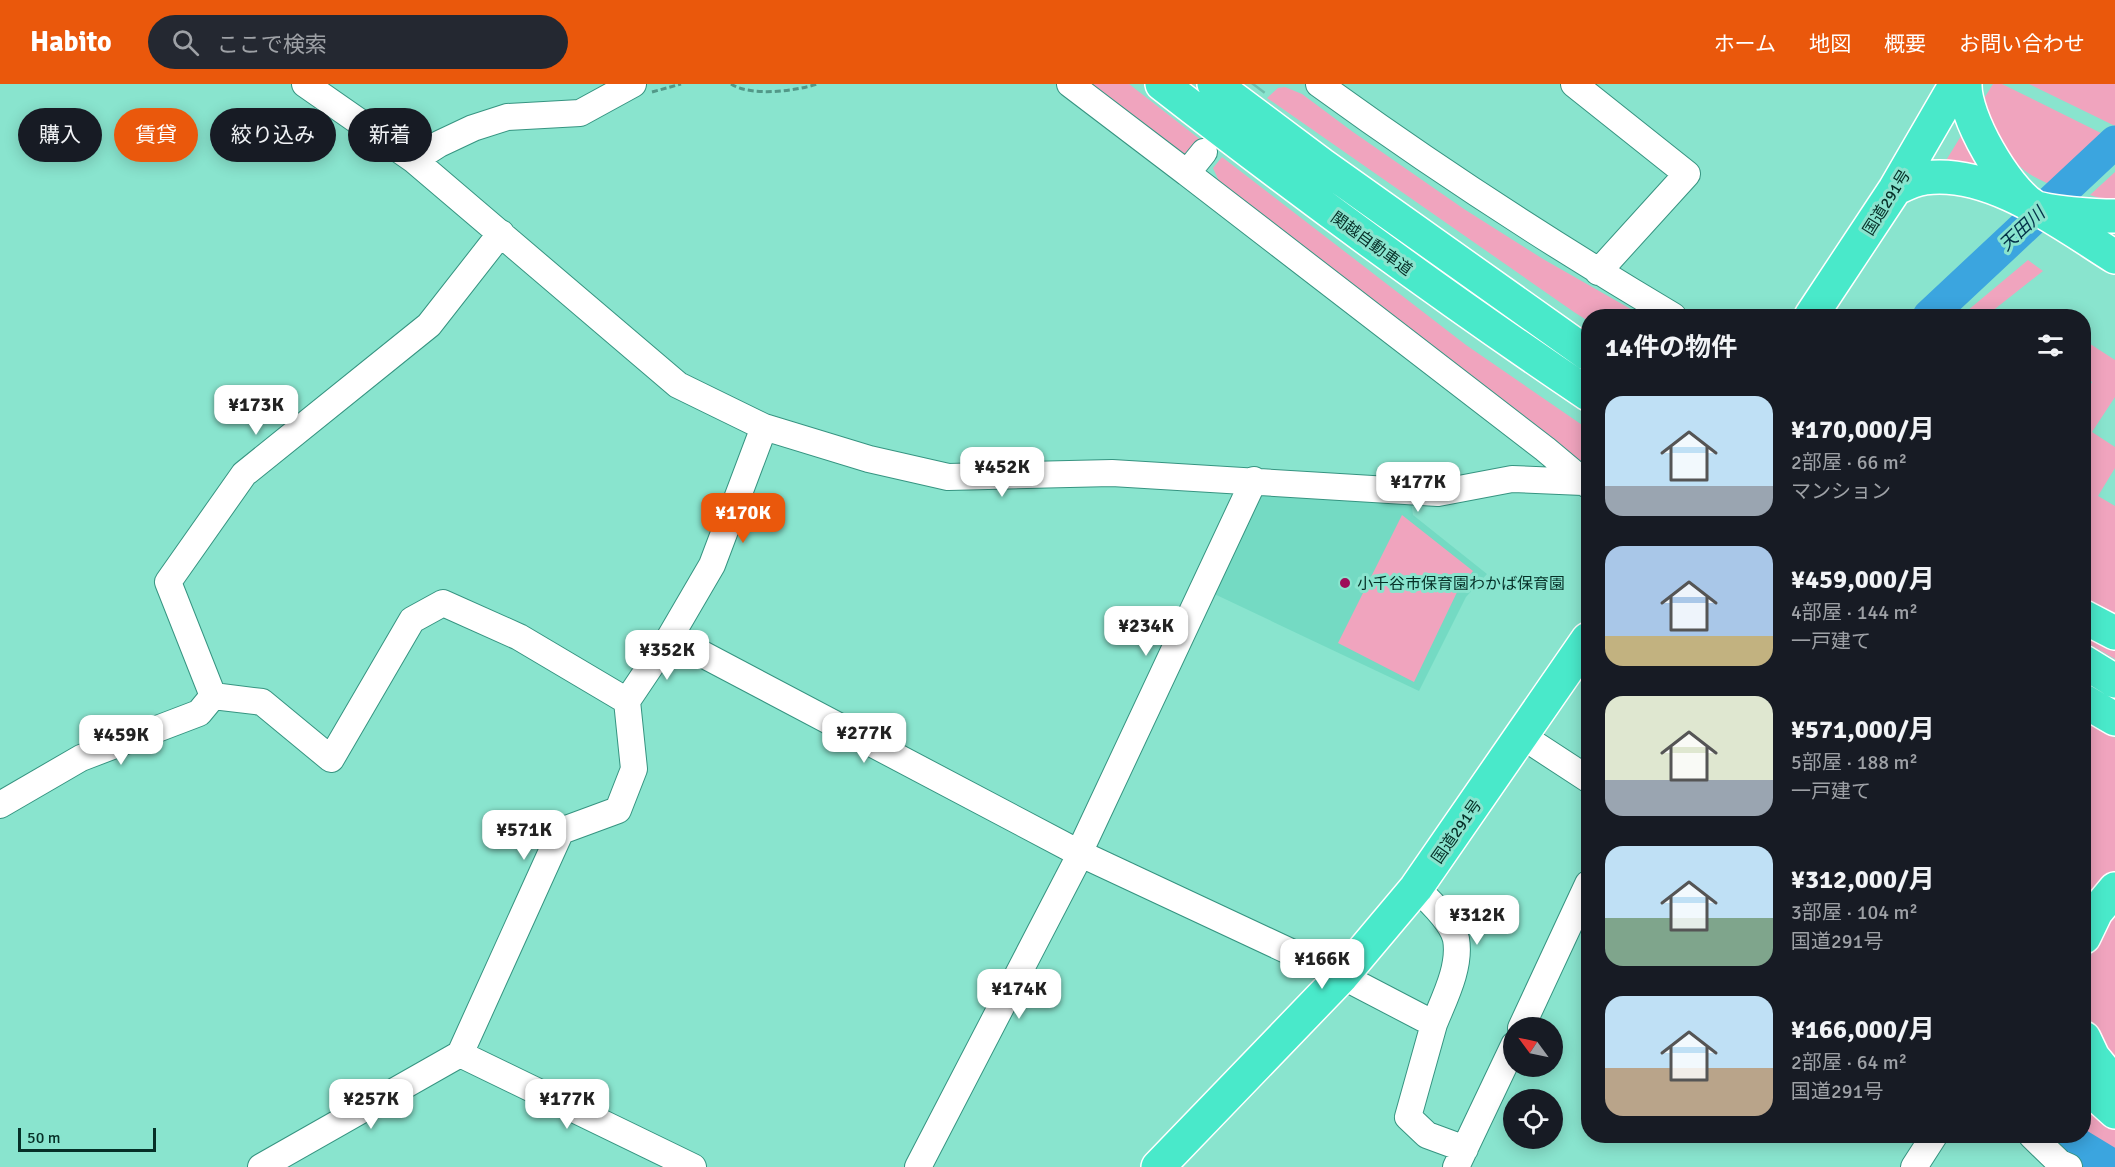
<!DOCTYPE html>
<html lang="ja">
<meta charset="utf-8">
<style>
body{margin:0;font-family:Signika,"Noto Sans JP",sans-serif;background:#242831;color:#f1f3f6;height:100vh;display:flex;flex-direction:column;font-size:22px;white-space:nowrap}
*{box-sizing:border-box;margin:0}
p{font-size:20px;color:#9ea1a6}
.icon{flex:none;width:33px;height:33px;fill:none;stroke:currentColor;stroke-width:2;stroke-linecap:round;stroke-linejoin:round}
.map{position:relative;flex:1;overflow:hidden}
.panel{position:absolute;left:1581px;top:225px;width:510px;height:834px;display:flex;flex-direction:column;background:#171b24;border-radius:24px;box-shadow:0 3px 15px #0003}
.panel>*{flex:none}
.hud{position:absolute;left:18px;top:24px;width:570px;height:54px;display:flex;gap:12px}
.needle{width:39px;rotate:303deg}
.fabs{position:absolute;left:1503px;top:933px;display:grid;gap:12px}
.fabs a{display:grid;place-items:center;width:60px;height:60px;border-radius:50%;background:#171b24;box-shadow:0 3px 15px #0003;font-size:30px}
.scale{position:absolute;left:18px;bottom:15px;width:138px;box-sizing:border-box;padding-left:6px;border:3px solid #062f27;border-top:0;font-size:16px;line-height:21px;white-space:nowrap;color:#062f27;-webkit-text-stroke:4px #89e4ce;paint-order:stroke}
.price{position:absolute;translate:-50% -51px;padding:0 14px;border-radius:12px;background:#fff;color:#222;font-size:20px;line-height:39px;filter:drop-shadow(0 2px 3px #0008)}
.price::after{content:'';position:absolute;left:50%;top:36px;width:18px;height:14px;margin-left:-9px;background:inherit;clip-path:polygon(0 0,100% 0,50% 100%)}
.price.on{background:#ea580c;color:#fff}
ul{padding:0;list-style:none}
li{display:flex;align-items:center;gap:18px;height:150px;padding:0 24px}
li span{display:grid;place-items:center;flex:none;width:168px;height:120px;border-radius:18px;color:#555}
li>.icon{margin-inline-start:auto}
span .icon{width:72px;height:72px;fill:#fffc;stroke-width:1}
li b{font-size:26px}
h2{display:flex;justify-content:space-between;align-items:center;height:72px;padding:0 24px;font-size:26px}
.pill{padding:0 21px;border-radius:27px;background:#171b24;box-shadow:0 3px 15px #0003;font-size:21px;line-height:54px}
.pill.on{background:#ea580c;color:#fff}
header{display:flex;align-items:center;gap:36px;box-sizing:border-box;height:84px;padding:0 30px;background:#ea580c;color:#fff}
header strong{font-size:28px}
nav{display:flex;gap:33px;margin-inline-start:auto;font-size:21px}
.search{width:420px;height:54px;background:#242831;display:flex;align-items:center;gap:15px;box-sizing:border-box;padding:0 21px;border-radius:33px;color:#9ea1a6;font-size:22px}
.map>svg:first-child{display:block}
.built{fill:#74dac3}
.green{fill:#f0a4be}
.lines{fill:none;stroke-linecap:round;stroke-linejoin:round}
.river{stroke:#3ba5df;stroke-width:33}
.minor-tunnel{stroke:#6fc0ad;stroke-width:26;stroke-dasharray:26 13;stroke-linecap:butt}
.minor-casing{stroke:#369481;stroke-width:28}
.highway-casing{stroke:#fff;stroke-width:36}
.path{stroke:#529888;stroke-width:3;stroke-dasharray:6 3;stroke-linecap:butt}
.minor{stroke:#fff;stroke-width:26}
.highway{stroke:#49e9ca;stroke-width:33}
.poi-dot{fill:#9e0e59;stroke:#89e4ce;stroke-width:2}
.labels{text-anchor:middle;stroke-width:6;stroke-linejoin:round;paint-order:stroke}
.street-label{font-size:16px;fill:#062f27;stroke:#89e4ce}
.poi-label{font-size:16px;fill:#062f27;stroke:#89e4ce;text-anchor:start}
.water-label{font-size:18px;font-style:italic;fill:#033149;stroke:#89e4ce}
</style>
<header>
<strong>Habito</strong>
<div class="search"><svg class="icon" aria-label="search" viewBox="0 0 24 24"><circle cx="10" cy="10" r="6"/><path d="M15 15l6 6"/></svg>ここで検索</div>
<nav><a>ホーム</a><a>地図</a><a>概要</a><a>お問い合わせ</a></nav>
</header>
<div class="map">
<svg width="2115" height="1083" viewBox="0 0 2115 1083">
<rect width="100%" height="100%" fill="#89e4ce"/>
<path class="built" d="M1258 406 1411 417 1413 431 1487 490 1466 513 1419 607 1208 507Z"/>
<path class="green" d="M1086 0H1129L1206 60 1189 75Z
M1993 0H2002L2113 55 2059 104C2047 99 2034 94 2024 86 2004 70 1991 45 1978 24Z
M2029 0H2115V42Z
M1285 3 1302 10 1353 48 1464 125 1543 175 1643 232H1588V237L1574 228 1267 14 1278 4Z
M1964 47 1987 89 1942 83Z
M1222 73 1466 261 1588 345V384L1222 104 1213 84Z
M2115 88V119L2090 111Z
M2028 176 2043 187 1986 232H1961Z
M2084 256 2115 276V313L2092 348 2115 363V384L2098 412 2115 422V536L2084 520V312L2092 298 2084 292Z
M1402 431 1473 487 1459 504 1414 598 1338 559Z
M2084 548 2115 565V575L2084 557Z
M2084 636 2115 654V787L2099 802 2084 822Z
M2115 826V979C2108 967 2097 953 2092 939 2078 897 2090 860 2115 826Z
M2084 1020 2115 1043V1078L2073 1052H2084Z"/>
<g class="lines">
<path class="river" d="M1929 232 2115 58
M2064 1052 2115 1083"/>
<path class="minor-tunnel" d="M1230 33 1255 0"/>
<g class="minor-casing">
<path id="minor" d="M305 0 414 76 678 301 764 343 869 375 948 393 1112 389 1438 409 1512 395 1583 398
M1070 0 1187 89 1204 68
M1319 0C1433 83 1552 160 1673 232
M1574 0 1687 90 1598 188
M414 76 439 60 473 44 507 33 580 29 633 0
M1187 89 1545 365 1588 401
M670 553 1079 769 1342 892 1434 940 1408 1033 1427 1051 1465 1065
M213 612 168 498 244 390 429 241 501 149
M213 612 262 618 331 675 412 536 443 519 519 553 627 617
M1522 652 1588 695
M0 721 81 674 199 629 213 612
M1079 769 1254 396
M1416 804C1429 816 1452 838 1456 855 1461 883 1444 915 1434 940
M1521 944 1588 800
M460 970 693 1083
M2032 1052 2060 1079 2069 1083
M261 1083 460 970 561 747 618 726 634 685 627 617 670 553 712 481 764 343
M918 1083 1081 769
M1456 1083 1514 961
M1914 1083 1934 1052"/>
</g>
<g class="highway-casing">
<path id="highway" d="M1162 0C1301 108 1442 212 1588 310
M1214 0 1322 81 1588 270
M1965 0C1964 33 2005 104 2033 122 2043 129 2100 132 2115 132
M1895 105C1905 100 1914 95 1925 94 1991 85 2062 140 2115 173
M1811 232 1895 105 1956 0
M2084 533 2115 549
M2084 578 2115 597
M2084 617 2115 635
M2084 853 2096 828 2115 805
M2084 954 2093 973 2115 1000
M2084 1000 2115 1028
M1158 1083 1342 892 1416 804 1588 555"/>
</g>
<path class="path" d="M731 0C751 13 796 7 817 0
M652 8 681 0"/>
<use href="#minor" class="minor"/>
<use href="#highway" class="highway"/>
</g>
<circle class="poi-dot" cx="1345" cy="499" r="6"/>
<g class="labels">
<g class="street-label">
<text transform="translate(1886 118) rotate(-58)" y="6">国道291号</text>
<text transform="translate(1372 159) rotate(36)" y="6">関越自動車道</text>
<text transform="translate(1456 747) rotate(-55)" y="6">国道291号</text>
</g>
<g class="poi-label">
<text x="1357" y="505">小千谷市保育園わかば保育園</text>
</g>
<g class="water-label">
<text transform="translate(2022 145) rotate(-43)" y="6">天田川</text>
</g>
</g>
</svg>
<div class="fabs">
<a><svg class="needle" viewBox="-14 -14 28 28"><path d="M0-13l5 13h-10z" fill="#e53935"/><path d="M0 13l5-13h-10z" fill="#9ea1a6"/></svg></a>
<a><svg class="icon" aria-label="locate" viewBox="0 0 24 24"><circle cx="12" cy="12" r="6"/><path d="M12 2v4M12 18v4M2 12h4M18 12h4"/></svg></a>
</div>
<div class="scale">50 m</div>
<b class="price" style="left:256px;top:352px">¥173K</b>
<b class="price" style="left:1002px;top:414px">¥452K</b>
<b class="price" style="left:1418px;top:429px">¥177K</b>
<b class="price on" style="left:743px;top:460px">¥170K</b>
<b class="price" style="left:1146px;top:573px">¥234K</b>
<b class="price" style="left:667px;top:597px">¥352K</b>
<b class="price" style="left:864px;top:680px">¥277K</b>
<b class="price" style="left:121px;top:682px">¥459K</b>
<b class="price" style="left:524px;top:777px">¥571K</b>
<b class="price" style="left:1477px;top:862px">¥312K</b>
<b class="price" style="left:1322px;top:906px">¥166K</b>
<b class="price" style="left:1019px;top:936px">¥174K</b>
<b class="price" style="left:371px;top:1046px">¥257K</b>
<b class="price" style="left:567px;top:1046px">¥177K</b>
<div class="hud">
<a class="pill">購入</a>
<a class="pill on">賃貸</a>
<a class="pill">絞り込み</a>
<a class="pill">新着</a>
</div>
<section class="panel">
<h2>14件の物件<svg class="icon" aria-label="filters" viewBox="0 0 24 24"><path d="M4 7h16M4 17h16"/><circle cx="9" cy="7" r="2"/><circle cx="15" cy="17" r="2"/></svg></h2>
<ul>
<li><span style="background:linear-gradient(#bfe0f5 75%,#9aa5b1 0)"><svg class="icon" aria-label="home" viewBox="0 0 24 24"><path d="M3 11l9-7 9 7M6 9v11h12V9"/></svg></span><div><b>¥170,000/月</b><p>2部屋 · 66 m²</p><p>マンション</p></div></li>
<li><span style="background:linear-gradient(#a9c7e8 75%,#c2b280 0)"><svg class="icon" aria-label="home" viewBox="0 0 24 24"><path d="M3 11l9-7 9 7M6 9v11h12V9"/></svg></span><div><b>¥459,000/月</b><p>4部屋 · 144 m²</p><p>一戸建て</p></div></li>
<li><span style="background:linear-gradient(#dfe7d0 70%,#9aa5b1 0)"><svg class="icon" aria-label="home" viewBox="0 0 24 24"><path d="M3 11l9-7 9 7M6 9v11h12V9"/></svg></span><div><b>¥571,000/月</b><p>5部屋 · 188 m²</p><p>一戸建て</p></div></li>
<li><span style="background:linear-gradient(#bfe0f5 60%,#7fa58c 0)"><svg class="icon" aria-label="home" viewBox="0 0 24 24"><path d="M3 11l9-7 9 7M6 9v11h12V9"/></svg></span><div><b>¥312,000/月</b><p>3部屋 · 104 m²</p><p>国道291号</p></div></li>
<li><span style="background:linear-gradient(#bfe0f5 60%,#b9a48a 0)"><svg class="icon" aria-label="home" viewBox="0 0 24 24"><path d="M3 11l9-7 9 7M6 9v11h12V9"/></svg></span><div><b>¥166,000/月</b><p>2部屋 · 64 m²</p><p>国道291号</p></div></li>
</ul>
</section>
</div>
